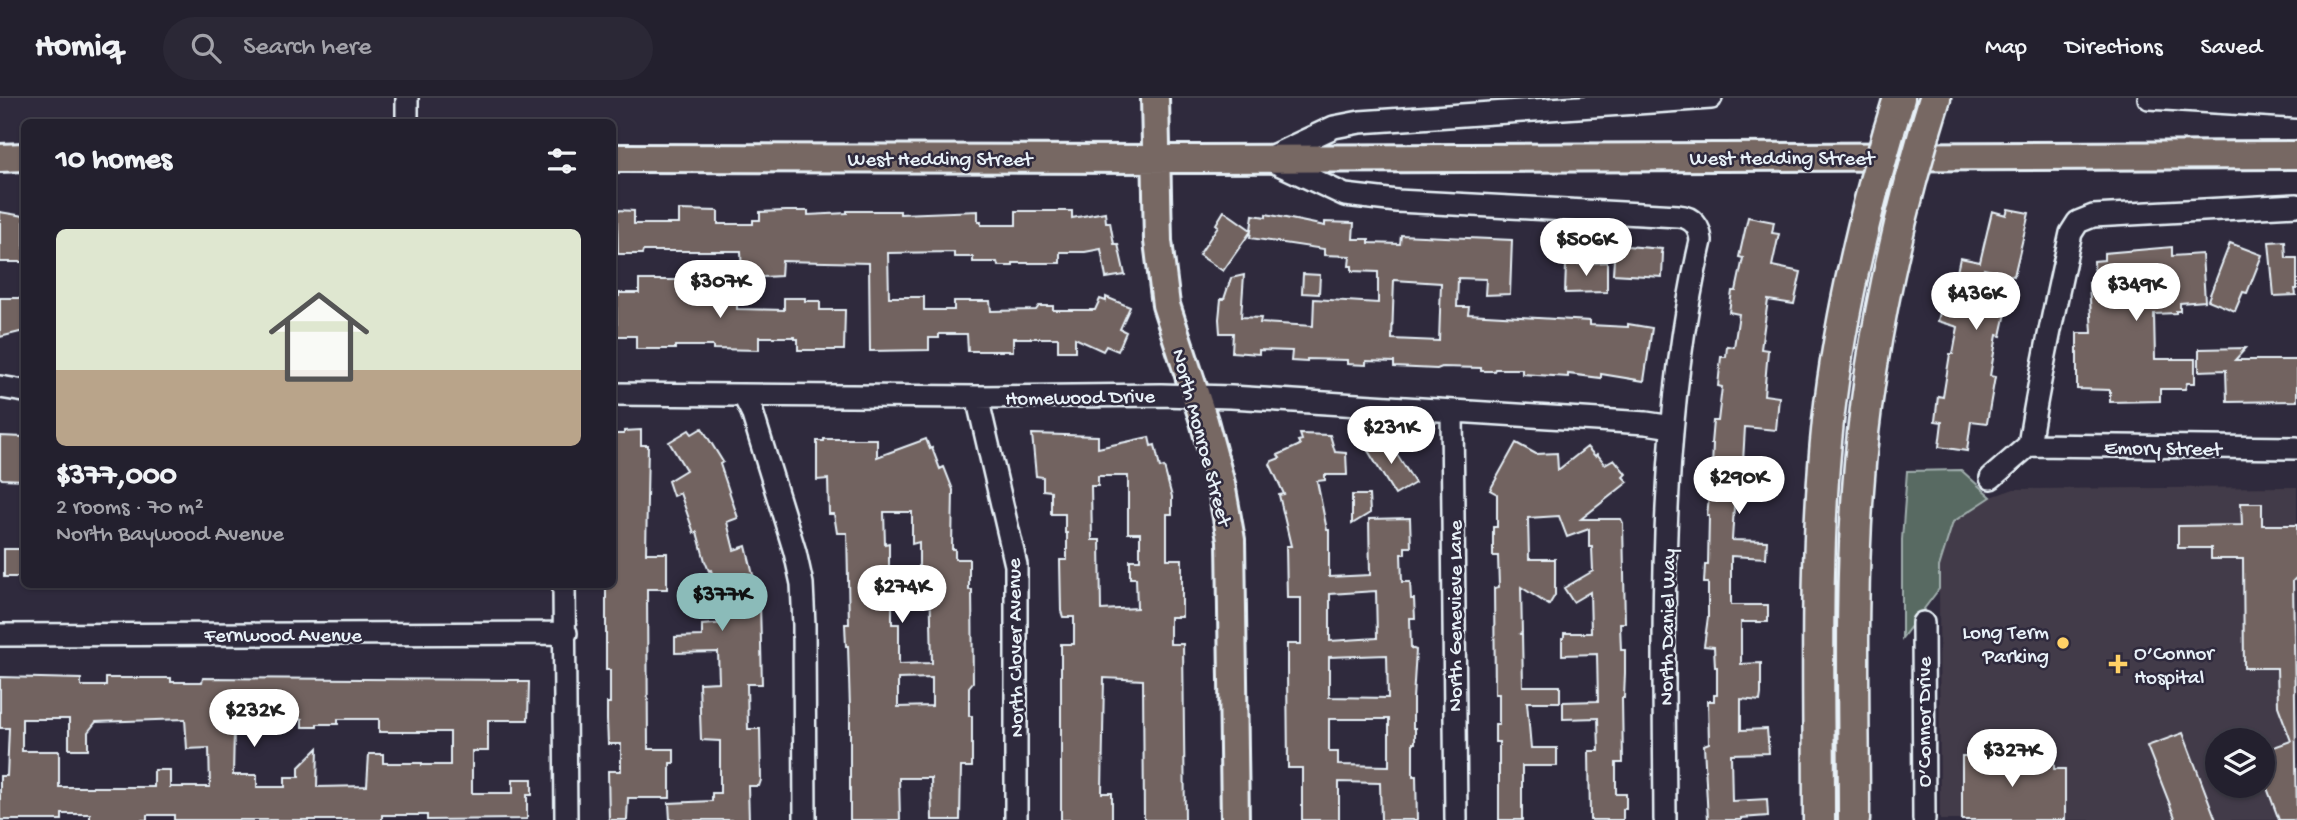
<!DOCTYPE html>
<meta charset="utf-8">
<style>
body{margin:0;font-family:"Gochi Hand",sans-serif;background:#2b2836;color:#f1f3f6;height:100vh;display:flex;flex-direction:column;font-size:26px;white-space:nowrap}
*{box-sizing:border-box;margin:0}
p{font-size:23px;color:#a3a3aa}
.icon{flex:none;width:38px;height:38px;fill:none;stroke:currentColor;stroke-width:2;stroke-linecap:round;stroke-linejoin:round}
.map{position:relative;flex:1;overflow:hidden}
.panel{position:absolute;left:21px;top:21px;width:595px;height:469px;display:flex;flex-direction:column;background:#23202e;border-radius:10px;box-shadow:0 2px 5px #0004,0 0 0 2px #403e4a}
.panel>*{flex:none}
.tools{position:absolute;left:2205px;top:630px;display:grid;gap:14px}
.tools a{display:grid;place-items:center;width:70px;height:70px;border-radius:50%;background:#23202e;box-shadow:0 2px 5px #0004,0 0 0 2px #403e4a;font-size:35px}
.price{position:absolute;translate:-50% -60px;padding:0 16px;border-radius:24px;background:#fff;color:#222;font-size:23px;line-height:46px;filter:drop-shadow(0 2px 4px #0008)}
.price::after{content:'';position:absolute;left:50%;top:42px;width:21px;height:16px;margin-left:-10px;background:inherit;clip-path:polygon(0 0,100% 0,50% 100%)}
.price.selected{background:#8bbbb9;color:#111}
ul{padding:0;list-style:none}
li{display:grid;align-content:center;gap:14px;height:371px;padding:0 35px}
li+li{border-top:2px solid #403e4a}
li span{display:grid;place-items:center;height:217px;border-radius:10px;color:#555}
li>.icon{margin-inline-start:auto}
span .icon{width:126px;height:126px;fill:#fffc;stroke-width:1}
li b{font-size:30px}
h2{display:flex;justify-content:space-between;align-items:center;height:84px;padding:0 35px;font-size:30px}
header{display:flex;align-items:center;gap:42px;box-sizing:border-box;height:98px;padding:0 35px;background:#23202e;border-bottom:2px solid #403e4a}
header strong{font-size:33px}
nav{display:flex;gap:38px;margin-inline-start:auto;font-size:24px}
.search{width:490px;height:63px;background:#2b2836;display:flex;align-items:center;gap:18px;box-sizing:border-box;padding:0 24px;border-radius:38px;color:#a3a3aa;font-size:26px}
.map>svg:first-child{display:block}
.built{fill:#433b48;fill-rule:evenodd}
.green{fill:#596a62;stroke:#a0aead;stroke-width:2}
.building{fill:#726360;stroke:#e8f1f8;stroke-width:2;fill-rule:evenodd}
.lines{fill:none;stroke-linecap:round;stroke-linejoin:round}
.minor-casing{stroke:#e8f1f8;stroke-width:26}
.major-casing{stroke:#e8f1f8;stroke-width:32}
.highway-casing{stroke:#e8f1f8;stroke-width:35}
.minor{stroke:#2f2a3d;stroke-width:21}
.major{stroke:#776864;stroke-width:26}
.highway{stroke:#776864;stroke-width:30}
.highway-bridge-casing{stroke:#e8f1f8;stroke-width:35;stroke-linecap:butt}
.highway-bridge{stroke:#776864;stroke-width:30}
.poi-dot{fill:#ffd166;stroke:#2f2a3d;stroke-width:2.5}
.labels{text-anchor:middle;stroke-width:5;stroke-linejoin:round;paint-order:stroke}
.street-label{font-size:21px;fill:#e8f1f8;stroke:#2f2a3d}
.poi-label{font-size:21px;fill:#e8f1f8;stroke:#2f2a3d;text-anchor:end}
</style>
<header>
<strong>Homiq</strong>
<div class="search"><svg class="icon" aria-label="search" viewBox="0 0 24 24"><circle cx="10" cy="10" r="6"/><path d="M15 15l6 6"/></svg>Search here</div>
<nav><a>Map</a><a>Directions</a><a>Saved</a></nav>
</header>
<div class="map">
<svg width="2297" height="722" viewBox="0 0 2297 722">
<rect width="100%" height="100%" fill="#2f2a3d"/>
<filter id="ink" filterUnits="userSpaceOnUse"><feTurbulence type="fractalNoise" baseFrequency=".0143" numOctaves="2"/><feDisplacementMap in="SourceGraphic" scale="14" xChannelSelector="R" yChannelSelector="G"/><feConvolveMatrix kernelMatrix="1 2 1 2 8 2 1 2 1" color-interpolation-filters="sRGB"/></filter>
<g filter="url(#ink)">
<path class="built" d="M2297 389V722H1940L1939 469 1953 424 1991 399 2014 391ZM2217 642H2263V688H2217Z"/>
<path class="green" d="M1961 372 1991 399 1953 424 1939 469V491L1902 540V442L1907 373Z"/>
<path class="building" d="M2008 111 2029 115 2014 178 1984 171 1978 201 1986 211 2006 215 2001 238 1997 237 1990 278 1995 279 1987 325 1971 323 1967 353 1939 349 1942 324 1935 323 1938 298 1943 299 1950 256H1953L1958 229 1938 223 1942 206 1950 207 1960 160 1980 164 1992 113 2006 117Z
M617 112 634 113V126H679V112L718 113V126H753V122H760V114L786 113H808V117L847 115V113H900V116L978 113V124H981V127H1016V113H1072V120L1105 114 1106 124H1110L1114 146H1118L1125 177 1106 180 1101 151 1085 154H1060V165H1013V168H998L997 164H973V159H954V154L888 155 889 199H924V212H954V203H990L991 213 1036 212 1039 208H1053V212H1095L1100 201 1106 203V199L1130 209 1120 231 1126 234 1118 253 1106 248 1103 253 1075 240V253H1058V240H1013V253H968L967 236H939V240H929V252L870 253 869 165 782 163 781 178 742 180 741 153H643L642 156H618Z
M1224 113 1251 132 1253 117 1266 119V116L1325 128V124L1354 125 1353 141H1369V145L1400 146 1401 137 1512 142 1510 196 1485 197 1486 181 1458 180 1457 209H1469L1468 216 1590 223V227L1628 229V226L1652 230 1644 283 1601 276V280L1568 276V279L1522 276V271H1495L1494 273H1481V270L1442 269 1437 271 1394 269V264L1366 263V267L1347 266V262L1307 261V264L1291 263 1292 253 1259 252V256L1232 254 1233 235H1220L1219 221 1221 201H1224L1231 180 1244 177 1241 219 1261 220 1260 225 1313 228 1314 201 1378 205V174L1352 173V168H1349L1350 158 1324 157V151L1250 140 1251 133 1223 173 1199 157 1218 128 1216 126ZM1394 182 1441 185 1439 243 1392 241Z
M0 114 24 118V164H0Z
M1748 119 1774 124 1772 135 1779 136 1772 168 1801 174 1794 206 1768 202 1761 251 1768 252 1764 297 1779 299 1776 332 1745 329 1743 364H1747L1746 378 1767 379 1765 396 1735 393 1732 442 1767 443 1766 460 1731 458V507H1768V524H1741V566L1761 565V596L1760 603 1741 601V632L1767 631 1769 655 1731 656 1732 703 1767 701 1768 718 1741 720V722H1708L1704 647 1709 645 1708 603H1714V597H1717V569H1715L1714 549 1704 548 1708 519V485H1704L1705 467H1708L1709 418H1707L1712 370 1713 346H1711L1713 323H1718L1722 289 1718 288 1721 259H1726L1727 248 1734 249 1739 216 1729 214 1732 193H1736L1743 160 1739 159Z
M2285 143 2286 160H2297V191H2295L2296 197 2274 198 2269 144Z
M2230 145 2262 157 2247 195 2243 194 2235 213 2208 202Z
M1615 147 1662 151 1661 155H1663L1662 179 1613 176Z
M2172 149V158L2202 156 2205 203 2180 205V213H2176V215L2154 216 2155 261H2195V285H2187L2185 291H2160V303L2110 304V292L2077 291V235H2092L2089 185H2095L2094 163 2104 162V155Z
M1607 164V194L1565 195 1566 167Z
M1303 176 1320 177 1319 196 1302 195Z
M639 182H678V185H697V195H737V211L784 212V200H805V203H820V212H845L844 252H798V241H794V239H759V252L713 251V248H675V251H636V238H617L616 198H619V195H639Z
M0 200H24V233L0 239Z
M2246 250 2235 262H2297V303L2227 304 2226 272 2199 273V251Z
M702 330 723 364 720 366 738 420 727 424 734 452 746 448 760 506 762 586H747L748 631H760L761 682 759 688H748L749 722H670L669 705 712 703V695H720V643L701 642 699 585 719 584 718 554 675 555V539L702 538V527L726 525 711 472 709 473 705 463 697 434 694 435 680 395 673 398 668 383 686 372 669 344 689 332 692 336Z
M641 332V347H648L646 455H667V491H647L648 651H674V665H670V700H628L627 722H609L608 673H621V646H608L607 622V605H610V572H606V486H612V433H615L612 336H624V333Z
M1032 336 1098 338V350L1149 339 1151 348 1155 347 1160 370 1164 369 1172 399V416H1167V461H1182V519H1170V546H1183L1185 722H1144L1143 582 1104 580 1102 695H1112V722H1061V546H1074V519H1063L1061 513 1060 462H1067V435H1065V416H1051V393L1043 392V379L1036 378ZM1098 378H1128V435H1140V462H1130V480H1136L1137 510 1101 512 1100 442H1092L1091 388H1098Z
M1300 336 1330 337 1335 354 1346 355 1347 377H1325V382L1317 383 1327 432H1329V479L1370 477 1369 421 1410 420 1411 449H1405V456H1401L1402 484H1410L1411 501H1414L1415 520H1410L1411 550 1416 552 1413 601V630H1415V645H1413V678H1416L1417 722H1381L1380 685 1339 684V722H1302V670H1288L1287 570V546H1301V500H1287L1286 448H1291L1279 397 1284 396 1270 366 1272 363 1280 360 1278 357 1300 347 1298 343 1302 342ZM1376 493 1377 540 1330 543V496ZM1387 557 1388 600 1329 599V559ZM1329 621H1389V668L1338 667V654H1329Z
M0 338 24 339V382L2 381 0 379Z
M1386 339 1415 385 1395 397 1367 351Z
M824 341H877V359L926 341 930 351 932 350 940 371 944 369 953 392 952 451H955V461H969V492H972L973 584 969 589V618H972V669H961L960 722H932L931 680H899L900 722H850V611L848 548H846L845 526H849L847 435H837L834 416H829L828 381 817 382V343H824ZM884 414H912V446L919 444V476L930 478 932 565 899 566V526H892V492L889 493V445L885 446ZM932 580V608L898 609V581Z
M1516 345 1536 356 1557 355 1558 372 1587 349 1595 358 1597 356 1605 366 1614 361 1626 376 1623 379 1628 384 1581 421H1621L1623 425 1625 525H1620L1621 552H1625V575L1624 600H1622L1623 665H1616V696H1626V711H1623V722H1590L1589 653H1599L1598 620 1563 621V604L1598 603 1597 556 1562 557V540H1564V535H1591L1590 494 1573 504 1564 490 1593 473 1592 449H1589V431L1567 439 1559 418 1528 420 1529 461H1555V497L1549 507 1521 489 1522 535 1519 536H1522L1523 588H1560V604H1527L1531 650H1557V668H1522V722H1499V644H1495V626H1499V596H1495L1494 490 1499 489 1498 458H1493V429H1497V396L1490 392Z
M1352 397H1369L1370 415 1352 426Z
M2241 405H2262V427H2297V479L2293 483 2297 722H2279L2263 679V653L2291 643 2278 608 2277 570H2244L2243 461H2211V450H2178V428L2242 427Z
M4 451H24V479H4Z
M0 579 81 581V588H106V580H171V584H202L203 580 519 582V584H529L528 622H488V653H472V695H513V681H532V697H527V721L427 722V717H382V722H174V717H147V722H90V716H62V722H0V678H7L9 630H0ZM22 621H69V651H88V634L96 624 185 621 187 651 209 650 210 689H170V672H154V689H59V653H22ZM274 621H302V629H317V626H338V621H379V634H450V667H422V665H383V656H369L367 688 317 689 318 650 299 669V679H285V689H257V677H233L234 632H274Z
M2183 635 2197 672 2216 722H2176L2147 648Z
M1962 658H2054V671H2065V722H1962Z"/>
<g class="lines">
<g class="minor-casing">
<path id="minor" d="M407 0V24
M2149 0 2297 9
M1270 59 1334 29 1360 24 1711 0
M1270 62 1345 97 1397 103 1678 118C1693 119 1700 129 1701 143 1657 333 1664 529 1665 722
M0 289 24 293
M612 296 977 299 1161 297 1231 299 1646 325 1672 329
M744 298 752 314 795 454 802 486 804 527 805 722
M977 299 1016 467V722
M1452 313 1456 722
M2029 347C2040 276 2055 206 2071 135L2078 124 2093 118 2297 107
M2029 347 2297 350
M1991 380 2029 347
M564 486 566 722
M1923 525 1924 722
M0 537 566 535"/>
</g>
<g class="major-casing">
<path id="major" d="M1155 0 1158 143 1166 207 1204 323 1221 386 1231 442 1235 722
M0 60 24 59
M612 60 1192 61 2297 57"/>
</g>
<g class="highway-casing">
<path id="highway" d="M1889 33 1899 0
M1925 33 1935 0
M1819 722C1819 590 1814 455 1828 323 1837 241 1854 162 1875 83
M1854 722C1854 612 1850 502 1858 392 1865 287 1884 185 1911 83"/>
</g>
<use href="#minor" class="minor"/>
<use href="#major" class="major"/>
<use href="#highway" class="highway"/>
<g class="highway-bridge-casing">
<path id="highway-bridge" d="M1875 83 1889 33
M1911 83 1925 33"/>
</g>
<use href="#highway-bridge" class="highway-bridge"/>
</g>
</g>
<g class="poi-dot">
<circle cx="2063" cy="545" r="7"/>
<path d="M2114.5 555.5h7v7h7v7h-7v7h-7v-7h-7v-7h7z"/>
</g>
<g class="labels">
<g class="street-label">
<text x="1782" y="66">West Hedding Street</text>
<text x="940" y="67">West Hedding Street</text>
<text transform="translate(1080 298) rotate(-1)" y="7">Homewood Drive</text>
<text transform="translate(1203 339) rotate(75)" y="7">North Monroe Street</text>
<text transform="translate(2163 349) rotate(1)" y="7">Emory Street</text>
<text transform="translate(1454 518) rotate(-90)" y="7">North Genevieve Lane</text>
<text transform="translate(1666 529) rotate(-89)" y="7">North Daniel Way</text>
<text x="283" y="543">Fernwood Avenue</text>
<text transform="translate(1014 550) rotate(-91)" y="7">North Clover Avenue</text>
<text transform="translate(1923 624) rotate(-90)" y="7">O’Connor Drive</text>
</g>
<g class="poi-label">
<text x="2049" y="540">Long Term<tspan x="2049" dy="24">Parking</tspan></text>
<text x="2134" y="561" text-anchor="start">O’Connor<tspan x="2134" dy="24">Hospital</tspan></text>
</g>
</g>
</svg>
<div class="tools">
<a><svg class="icon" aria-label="layers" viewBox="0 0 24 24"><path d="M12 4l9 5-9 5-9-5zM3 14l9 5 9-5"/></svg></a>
</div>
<b class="price" style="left:1586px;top:180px">$506K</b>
<b class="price" style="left:720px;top:222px">$307K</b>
<b class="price" style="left:2136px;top:225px">$349K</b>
<b class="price" style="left:1976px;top:234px">$436K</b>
<b class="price" style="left:1391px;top:368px">$231K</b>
<b class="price" style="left:1739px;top:418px">$290K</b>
<b class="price" style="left:902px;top:527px">$274K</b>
<b class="price selected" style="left:722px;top:535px">$377K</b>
<b class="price" style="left:254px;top:651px">$232K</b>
<b class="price" style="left:2012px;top:691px">$327K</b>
<section class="panel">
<h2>10 homes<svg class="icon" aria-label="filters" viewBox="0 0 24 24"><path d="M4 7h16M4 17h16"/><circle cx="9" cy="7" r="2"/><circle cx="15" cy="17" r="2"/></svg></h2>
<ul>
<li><span style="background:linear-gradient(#dfe7d0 65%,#b9a48a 0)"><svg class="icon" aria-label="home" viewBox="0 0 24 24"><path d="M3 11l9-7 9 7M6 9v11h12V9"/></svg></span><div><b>$377,000</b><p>2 rooms · 70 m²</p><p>North Baywood Avenue</p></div></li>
</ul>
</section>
</div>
